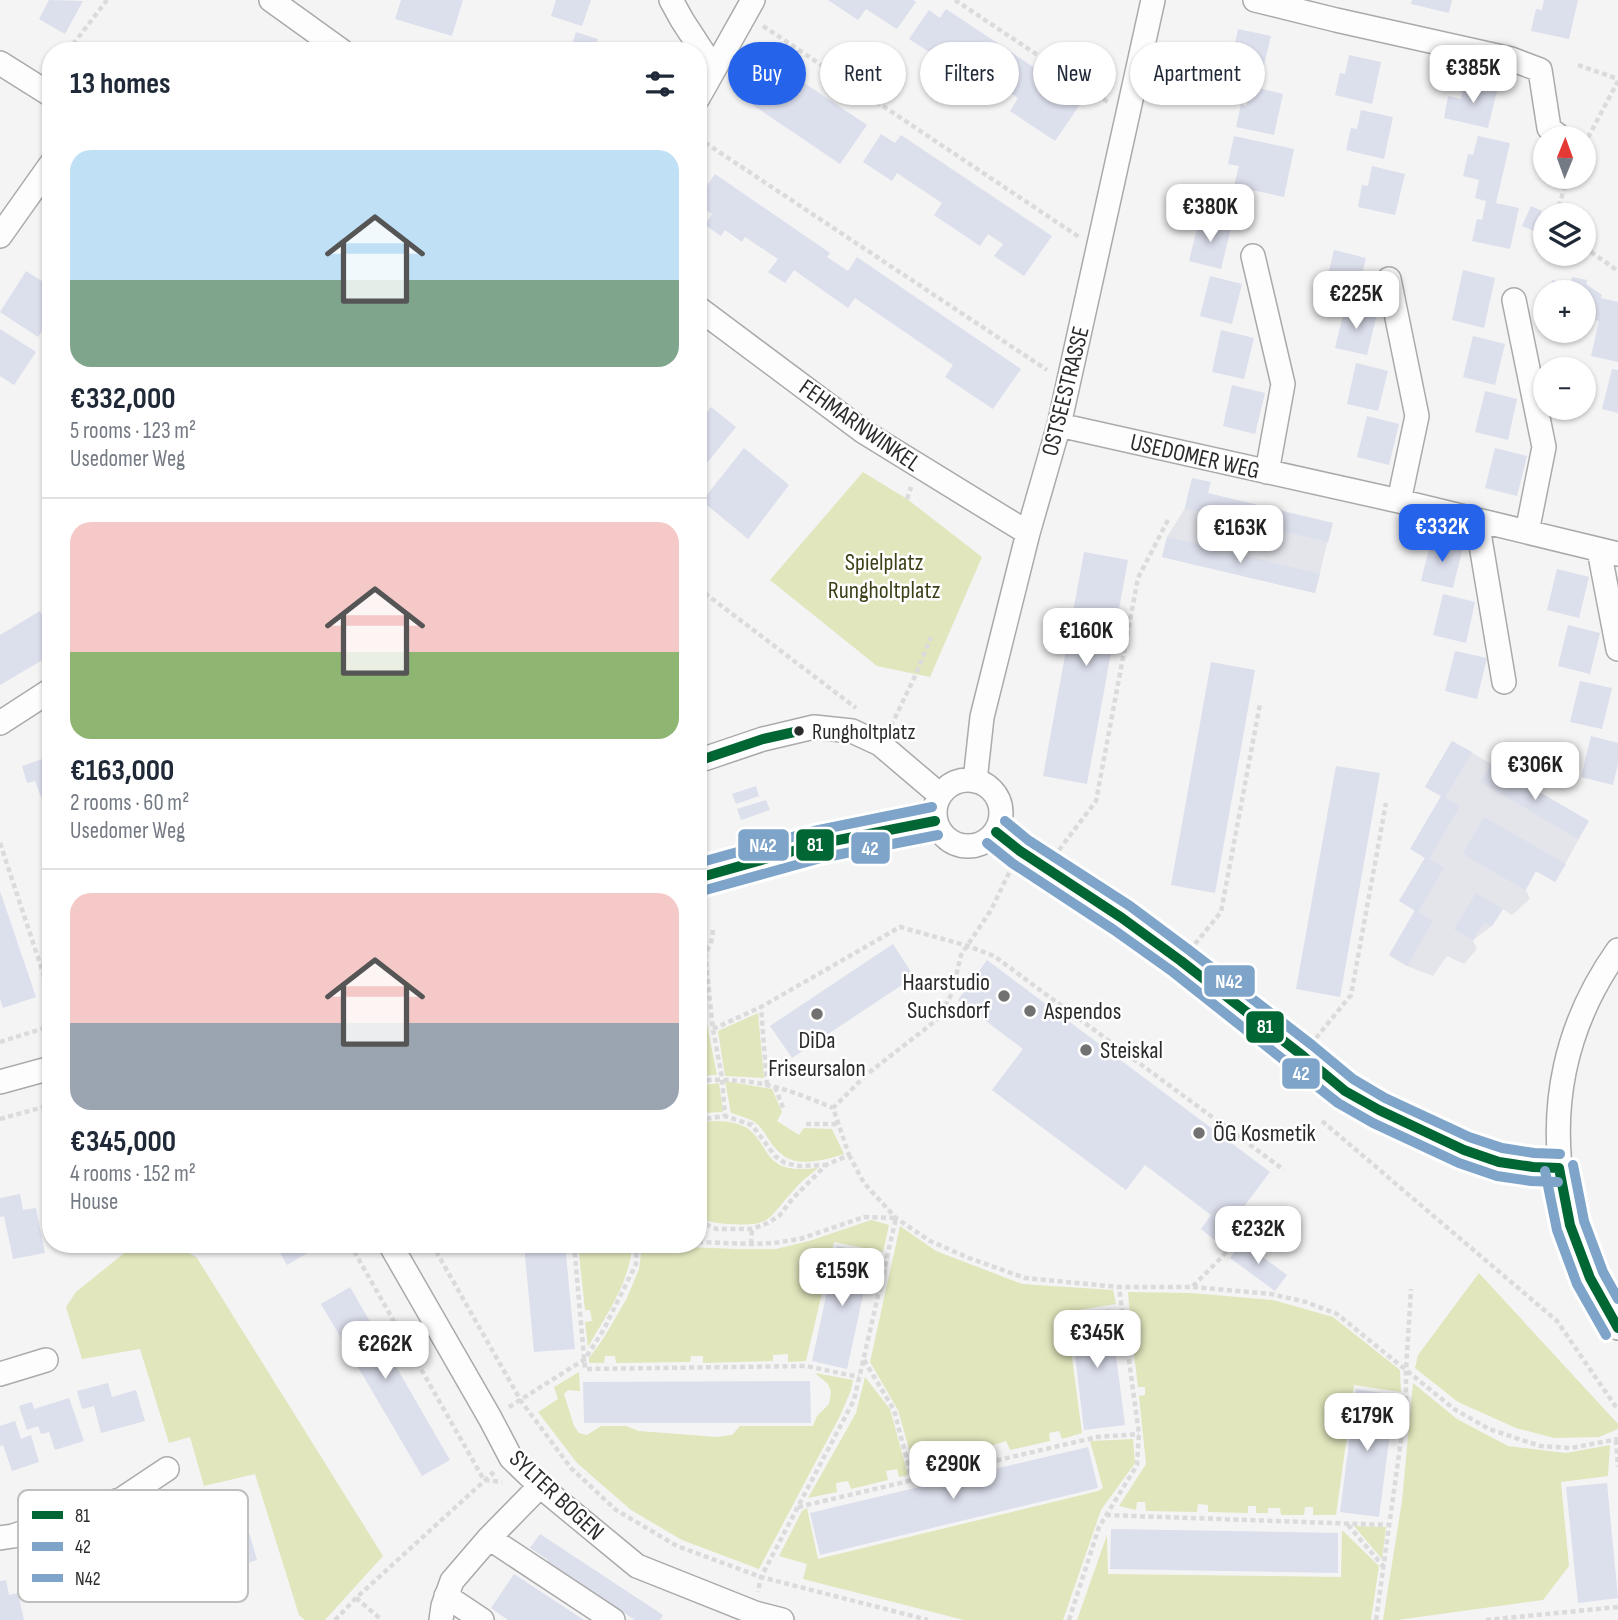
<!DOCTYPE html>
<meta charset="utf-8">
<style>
body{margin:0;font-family:"Sofia Sans Condensed",sans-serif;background:#f2f2f3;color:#1f2937;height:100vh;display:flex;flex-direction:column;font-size:26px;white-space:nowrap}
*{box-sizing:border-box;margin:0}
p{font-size:23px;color:#747a83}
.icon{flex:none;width:38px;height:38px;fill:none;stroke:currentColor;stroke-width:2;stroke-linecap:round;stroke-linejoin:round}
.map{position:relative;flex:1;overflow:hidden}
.details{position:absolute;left:42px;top:42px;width:665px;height:1211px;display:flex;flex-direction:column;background:#fff;border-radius:28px;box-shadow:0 2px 5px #0004}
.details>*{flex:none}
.guide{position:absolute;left:728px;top:42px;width:665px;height:63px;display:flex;gap:14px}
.needle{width:46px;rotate:1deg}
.buttons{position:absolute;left:1533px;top:126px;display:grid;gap:14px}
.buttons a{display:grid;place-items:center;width:63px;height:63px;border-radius:50%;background:#fff;box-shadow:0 2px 5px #0004;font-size:35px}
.price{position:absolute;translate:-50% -60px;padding:0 16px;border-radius:14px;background:#fff;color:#222;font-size:23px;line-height:46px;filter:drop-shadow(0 2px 4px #0008)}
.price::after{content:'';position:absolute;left:50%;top:42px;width:21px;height:16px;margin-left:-10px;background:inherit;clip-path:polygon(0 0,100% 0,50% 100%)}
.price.active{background:#2563eb;color:#fff}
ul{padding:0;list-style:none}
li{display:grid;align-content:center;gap:14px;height:371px;padding:0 28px}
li+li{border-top:2px solid #e0e1e3}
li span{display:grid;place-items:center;height:217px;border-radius:21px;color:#555}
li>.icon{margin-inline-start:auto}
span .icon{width:126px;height:126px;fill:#fffc;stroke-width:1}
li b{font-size:30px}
h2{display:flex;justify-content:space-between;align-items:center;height:84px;padding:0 28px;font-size:30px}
.chip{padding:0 24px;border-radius:32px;background:#fff;box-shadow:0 2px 5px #0004;font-size:24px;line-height:63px}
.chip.active{background:#2563eb;color:#fff}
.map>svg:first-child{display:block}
.built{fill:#e4e5eb}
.green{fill:#e2e6bc}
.building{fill:#dcdfec}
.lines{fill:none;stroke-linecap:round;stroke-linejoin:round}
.minor-casing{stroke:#aaa;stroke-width:26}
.path{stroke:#dbdbdc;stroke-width:4.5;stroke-dasharray:5 3.5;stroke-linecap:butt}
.minor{stroke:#fdfdfe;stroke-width:23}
.bus-1-casing{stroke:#fff;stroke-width:16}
.bus-2-casing{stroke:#fff;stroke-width:16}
.bus-3-casing{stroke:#fff;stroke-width:16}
.bus-1{stroke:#063;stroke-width:10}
.bus-2{stroke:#7ea4ca;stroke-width:10}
.bus-3{stroke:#7ea4ca;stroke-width:10}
.bus-dot{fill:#2b2b2c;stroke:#fff;stroke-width:2.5}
.poi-dot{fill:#717172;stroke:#fff;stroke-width:2.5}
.labels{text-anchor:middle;stroke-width:5;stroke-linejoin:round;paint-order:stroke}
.bus-label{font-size:22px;fill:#2b2b2c;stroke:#fff;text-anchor:start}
.street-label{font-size:24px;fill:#2b2b2c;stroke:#fff}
.park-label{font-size:24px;fill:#3d4017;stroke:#fff}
.poi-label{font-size:24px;fill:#2b2b2c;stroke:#fff;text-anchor:start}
.key{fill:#fff;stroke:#bfbfc0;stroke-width:2}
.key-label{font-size:19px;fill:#2b2b2c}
.line-badge{stroke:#fff;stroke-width:2.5}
.badge-label{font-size:19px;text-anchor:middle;font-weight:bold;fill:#fff}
</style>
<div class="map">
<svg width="1618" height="1620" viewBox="0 0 1618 1620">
<rect width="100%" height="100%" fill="#f4f4f5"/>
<path class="built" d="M1189 489 1332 523 1315 593 1162 557 1167 537 1185 508Z
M1452 741 1589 821 1555 882 1536 871 1526 890 1530 899 1512 915 1503 909 1492 926 1473 940 1477 949 1464 964 1447 956 1433 976 1407 966 1389 955 1415 911 1399 901 1425 858 1441 796 1425 787Z"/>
<path class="green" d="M863 472 907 499 982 557 930 677 877 666 770 580Z
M698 978 717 1075 698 1076Z
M758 1013 764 1078 725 1076 718 1031Z
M725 1081 772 1089 782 1112 777 1121 799 1135 804 1128 832 1129 844 1154C824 1160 794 1170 777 1150 769 1142 765 1131 757 1124 751 1118 739 1116 731 1113Z
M719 1083 723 1112 704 1113 698 1116V1086Z
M710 1121C724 1121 740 1121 752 1132 764 1143 767 1162 785 1167 795 1170 807 1169 818 1168 810 1175 800 1182 793 1191 767 1219 772 1227 729 1224 717 1223 706 1223 698 1214V1126Z
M871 1220 889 1225 883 1252 834 1242 806 1361 788 1362V1354L773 1355V1361L703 1363V1356H691L690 1362 616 1363 615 1356H605L604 1363H589V1358L603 1339 627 1298 639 1269 642 1245 736 1249H776L809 1241Z
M900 1226 936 1251 1022 1284 1113 1290 1116 1304 1066 1312 1082 1433 1062 1439 1059 1431 1049 1433 1050 1441 1010 1450 1006 1441 993 1445 996 1454 948 1465 945 1456 935 1459 937 1468 916 1474 898 1410 870 1362Z
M131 1244H176L197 1258 383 1556 325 1620H305L299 1615 255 1474 204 1486 190 1437 169 1443 140 1349 82 1359 66 1307 76 1292 128 1250Z
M578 1244H632C631 1281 606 1315 588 1347L585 1322 592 1321 590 1310H585Z
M1479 1273 1618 1424V1429L1599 1437 1554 1438 1516 1428 1458 1402 1415 1368 1418 1355Z
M1128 1292 1191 1293 1273 1300 1333 1317 1400 1370 1401 1392 1354 1385 1336 1515H1313V1507H1305L1304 1515H1281L1280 1508H1268V1513H1256V1506H1248V1513L1208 1512V1505L1198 1504 1197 1512 1146 1511 1145 1502H1137L1136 1510 1119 1506 1146 1464 1139 1396 1145 1395V1387H1138L1132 1337 1140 1336 1138 1328 1131 1329Z
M579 1372 580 1391 568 1390 564 1394 574 1426 579 1433 587 1435 601 1426H626L639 1431 717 1437 732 1435 740 1426H813L817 1416 829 1404 831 1392 828 1384 815 1373 853 1380 851 1390 840 1416 759 1569 682 1540 631 1510 577 1463 538 1412 558 1399 554 1387Z
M865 1377 890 1409 908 1475 899 1477 897 1469 886 1471 888 1480 851 1489 848 1481 836 1483 837 1492 808 1498 856 1413Z
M1413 1383 1457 1419 1508 1446 1566 1453 1610 1445 1608 1476 1561 1482 1569 1566 1543 1600 1397 1620H1383L1402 1501Z
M1133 1439 1135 1463 1101 1510 1063 1620H964L803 1579 807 1564 779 1556 802 1511 807 1508 818 1559 1098 1491 1103 1488 1090 1441Z
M1354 1526 1386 1527 1382 1559Z
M1342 1530 1379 1566 1371 1620H1077L1107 1535 1108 1574 1341 1577Z"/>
<path class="building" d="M49 0 83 1 65 34 39 19Z
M401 0H463L452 36 395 19Z
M556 0H591L582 26 551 16Z
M828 0H913L916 2 897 29 866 9 858 20Z
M1412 0H1452L1449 13 1411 4Z
M1544 0H1578L1569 39 1531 31 1536 9 1542 10Z
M946 9 1083 100 1055 141 1010 111 1018 98 988 78 980 90 965 80 974 67 959 57 950 70 936 59 937 57 909 39 929 10 940 18Z
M1238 29 1271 36 1261 78 1224 69 1229 47 1234 48Z
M576 32 598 39 594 51H570Z
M1349 55 1381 62 1372 104 1335 95 1340 73 1345 74Z
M776 64 867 125 840 164 750 103Z
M1465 80 1498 87 1488 128 1444 118 1448 96 1461 99Z
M1251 86 1283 94 1274 135 1236 127 1241 104 1246 106Z
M1361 110 1393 117 1384 159 1346 150 1351 128 1357 129Z
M881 134 895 143 901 135 1052 236 1024 276 994 256 1003 244 988 234 980 246 934 215 942 203 897 173 892 181 863 162Z
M1234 136 1294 149 1284 197 1234 186 1239 166 1228 164Z
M1478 136 1510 143 1496 203 1519 208 1510 249 1472 241 1477 219 1482 220 1486 201 1475 198 1479 180 1463 176 1468 154 1473 155Z
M1372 166 1405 174 1395 215 1358 207 1362 185 1368 186Z
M715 174 830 253 827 257 848 271 857 257 1021 369 993 409 945 377 953 365 855 298 848 308 794 270 785 283 768 272 778 259 745 237 742 242 725 230 721 236 705 225 712 214 698 205V199Z
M1531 206 1542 211 1534 231 1522 226Z
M1199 220 1231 228 1221 269 1189 261Z
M1334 250 1366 258 1356 299 1324 291Z
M1463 270 1495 278 1484 328 1452 320Z
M26 271 51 287V318L38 337 0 312Z
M1210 276 1242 284 1232 324 1200 316Z
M1572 277 1587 280 1586 284 1602 295 1601 298 1618 302V362L1591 356 1599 321 1584 317V292H1550L1552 280 1571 284Z
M1345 307 1377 314 1367 355 1335 348Z
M0 329 36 352 14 385 0 376Z
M1221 330 1254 338 1244 379 1212 372Z
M1473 336 1505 344 1495 385 1463 377Z
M1356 363 1388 371 1378 411 1347 404Z
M1612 369 1618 370V413L1602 409Z
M1232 385 1265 393 1255 434 1223 426Z
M1485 391 1517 399 1508 440 1475 432Z
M711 407 736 427 698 474V423Z
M1367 416 1399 424 1389 465 1357 457Z
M744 448 789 485 748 539 702 501Z
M1495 448 1527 456 1517 496 1485 488Z
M1192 478 1211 482 1208 493 1333 523 1328 542 1185 508Z
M1167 537 1320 574 1315 593 1162 557Z
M1431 540 1463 547 1453 588 1421 581Z
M1084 552 1128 560 1087 784 1043 776Z
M1557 569 1589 577 1579 618 1547 610Z
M1443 594 1475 602 1466 643 1433 635Z
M40 611 51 631V655L0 685V635Z
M1568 625 1600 633 1590 674 1558 666Z
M1455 651 1487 658 1477 699 1445 691Z
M1211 662 1255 670 1215 893 1171 885Z
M1580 681 1612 688 1602 729 1570 722Z
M1591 736 1618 743V764L1613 785 1581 777Z
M1452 741 1472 752 1445 798 1460 806 1429 859 1444 868 1418 912 1433 921 1407 966 1389 955 1415 910 1399 901 1425 858 1410 849 1441 796 1425 787Z
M51 756V807H50L46 795 41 797 35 781 27 783 22 766Z
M1491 764 1589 821 1578 839 1481 782Z
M1336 766 1380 773 1340 997 1296 989Z
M756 786 759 796 736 804 732 794Z
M766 800 770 810 741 820 737 809Z
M1484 817 1566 864 1555 882 1536 871 1525 890 1463 854Z
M0 891 36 997 3 1008 0 999Z
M1476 893 1503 909 1492 926 1484 922 1473 940 1454 929Z
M893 944 914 977 792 1058 770 1026Z
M987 960 1270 1172 1217 1242 1201 1229 1211 1215 1145 1165 1126 1190 992 1090 1023 1049 958 1000Z
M20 1194 23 1210 36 1208 45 1253 13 1259 4 1216 0 1217V1198Z
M1242 1242 1287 1275 1275 1291 1230 1258Z
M275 1244H314L316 1248 287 1265Z
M524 1244H565L575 1349 534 1352Z
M837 1246 872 1254 847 1369 812 1361Z
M350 1287 450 1460 422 1476 321 1304Z
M1110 1309 1125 1425 1084 1430 1070 1314Z
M810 1381 811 1423H584L583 1382Z
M108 1383 112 1397 136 1390 145 1421 101 1433 94 1406 82 1409 77 1391Z
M1356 1389 1395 1395 1379 1517 1340 1512Z
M69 1398 84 1441 55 1450 49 1432 41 1434 38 1426 27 1430 19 1406 32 1402 34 1409Z
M15 1421 21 1439 31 1435 39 1462 12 1471 3 1445 0 1446V1426Z
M1088 1447 1098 1488 820 1555 810 1513Z
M1607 1483 1618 1598 1578 1603 1566 1487Z
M245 1518 257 1560 230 1569 226 1556 206 1562 208 1570 182 1579 174 1554 164 1557 159 1540 187 1531 192 1547 200 1544 195 1527 204 1524 206 1529Z
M1111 1529 1338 1533V1573L1110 1569Z
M540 1534 663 1615 660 1620H635L547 1562 548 1560 530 1548Z
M514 1574 584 1620H508L491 1608Z
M6 1580 9 1595 18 1593 24 1620H0V1581Z"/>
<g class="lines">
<g class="minor-casing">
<path id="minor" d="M271 0 342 51
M671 0 682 20 714 69
M1255 0 1336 20 1511 59 1540 70 1549 128 1561 138
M0 63 51 95
M698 98 753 0
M0 236 51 164
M1253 256 1283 384 1267 472
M1389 279 1417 416 1399 501
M1514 300 1544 447 1527 532
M698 308 864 432 1028 533
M1059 425 1399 501 1618 554
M1477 521 1504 682
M1599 550 1618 649
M0 723 51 690
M698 761 763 739 814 727 852 731 880 744 940 795
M935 813a33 33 0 1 1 66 0a33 33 0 1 1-66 0Z
M975 781 982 717 1028 533 1059 425 1153 0
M996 832 1020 851 1122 918 1181 961 1303 1056 1345 1091 1379 1110 1464 1150 1499 1162 1533 1167 1559 1168
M698 878 818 844 935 821
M1618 950C1566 1023 1548 1106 1564 1194 1566 1205 1567 1216 1570 1226 1582 1262 1600 1295 1618 1328
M0 1082 51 1068
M390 1244 490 1418 511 1458 540 1486 637 1566 755 1613 782 1620
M0 1374 46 1360
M0 1538 13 1536 122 1499 167 1469
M489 1538 613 1620
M446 1596 482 1620
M441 1620 443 1606 452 1581 489 1538 540 1486"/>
</g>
<path class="path" d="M955 0 1108 102
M763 26 1079 237
M68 51 107 0
M1578 65 1618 79
M698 138 1047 370
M1584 145 1618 81
M1560 215 1559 205 1568 177
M1584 247 1618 271
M907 499 911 487
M698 588 856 708
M891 726 916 674 931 637
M0 843 51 997
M1059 850 1096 801 1138 578 1169 518
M698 920 704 952
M713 930 711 944 705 953 713 1029 722 1078 725 1116
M1195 944 1221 912 1260 704
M713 1029 761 1007
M1316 1038 1351 995 1386 803
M0 1042 51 1026
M698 1081C750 1076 786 1088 833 1108
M767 1085 761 1007 900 927 968 946 994 956 1284 1170
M775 1087 784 1110
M0 1119 51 1105
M698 1120 725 1116 752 1125 775 1156 785 1163 799 1166 825 1165
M1322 1121 1557 1321 1618 1410
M806 1124H838
M849 1155 864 1183 896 1218 930 1241 969 1258 1025 1278 1119 1287H1192L1222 1257 1258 1214
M698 1221 717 1229H752L768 1223 780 1215 793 1198 826 1165 849 1155 833 1108 866 1075 939 1018 952 993 961 955 991 910 1010 871
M698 1242 751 1244 774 1243 800 1239 864 1217 896 1218 854 1400 761 1577 758 1592
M350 1244 484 1480 502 1482
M432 1244 521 1401 571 1468 616 1510 677 1546 761 1577 928 1620
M574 1244 585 1369 806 1366 859 1377
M751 1244 752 1229
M1193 1287 1271 1294 1306 1302 1337 1314 1454 1409 1489 1429 1540 1446 1571 1448 1618 1439
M864 1360 894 1410 912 1480
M509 1407 585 1359 604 1329 636 1264 637 1244
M1616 1440 1618 1467
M798 1507 1097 1437 1139 1434
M1106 1515 1389 1525
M1348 1525 1383 1566
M356 1598 382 1620
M335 1620 356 1598 494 1472
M1069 1620 1099 1527 1137 1465 1139 1434 1119 1287
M1376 1620 1406 1404V1370L1411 1289
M1486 1620 1618 1607"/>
<use href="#minor" class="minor"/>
<g class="bus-1-casing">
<path id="bus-1" d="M698 761 763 739 799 731
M996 832 1020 851 1122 918 1181 961 1303 1056 1345 1091 1379 1110 1464 1150 1499 1162 1533 1167 1559 1168
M698 878 818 844 935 821
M1559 1168 1570 1225 1590 1278 1618 1328"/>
</g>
<g class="bus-2-casing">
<path id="bus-2" d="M987 843 1012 863 1114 930 1173 972 1338 1103 1373 1123 1459 1163 1497 1176 1531 1181 1558 1182
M702 891 821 858 938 835
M1545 1171 1557 1230 1577 1284 1606 1335"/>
</g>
<g class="bus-3-casing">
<path id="bus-3" d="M1005 821 1028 840 1130 906 1189 950 1312 1045 1353 1079 1385 1098 1469 1137 1502 1148 1534 1153 1560 1154
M698 863 814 831 932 807
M1573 1165 1584 1221 1603 1272 1618 1299"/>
</g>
<use href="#bus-1" class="bus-1"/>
<use href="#bus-2" class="bus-2"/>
<use href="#bus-3" class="bus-3"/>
</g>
<circle class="bus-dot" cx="799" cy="731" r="6"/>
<g class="poi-dot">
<circle cx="1004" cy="996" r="7"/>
<circle cx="1030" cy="1011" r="7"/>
<circle cx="817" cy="1014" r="7"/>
<circle cx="1086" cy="1050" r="7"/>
<circle cx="1199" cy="1133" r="7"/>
</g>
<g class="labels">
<g class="bus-label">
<text x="812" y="739">Rungholtplatz</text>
</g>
<g class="street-label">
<text transform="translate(1065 391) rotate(-76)" y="8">OSTSEESTRASSE</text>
<text transform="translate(860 425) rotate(35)" y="8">FEHMARNWINKEL</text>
<text transform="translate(1195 456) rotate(13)" y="8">USEDOMER WEG</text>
<text transform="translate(557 1495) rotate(43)" y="8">SYLTER BOGEN</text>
</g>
<g class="park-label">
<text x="884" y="570">Spielplatz<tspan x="884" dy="28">Rungholtplatz</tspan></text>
</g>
<g class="poi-label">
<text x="990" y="990" text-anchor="end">Haarstudio<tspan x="990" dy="28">Suchsdorf</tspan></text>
<text x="1044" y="1019">Aspendos</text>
<text x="817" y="1048" text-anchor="middle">DiDa<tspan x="817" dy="28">Friseursalon</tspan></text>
<text x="1100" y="1058">Steiskal</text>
<text x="1213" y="1141">ÖG Kosmetik</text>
</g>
</g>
<rect x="18" y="1490" width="230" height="112" rx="10" class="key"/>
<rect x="32" y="1511" width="31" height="8" fill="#063"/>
<rect x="32" y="1542" width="31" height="9" fill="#7ea4ca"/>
<rect x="32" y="1574" width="31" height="8" fill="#7ea4ca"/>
<g class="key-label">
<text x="75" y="1522">81</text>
<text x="75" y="1553">42</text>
<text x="75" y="1585">N42</text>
</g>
<g class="line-badge">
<rect x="795" y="828" width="40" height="34" rx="7" fill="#063"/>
<rect x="737" y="828" width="53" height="34" rx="7" fill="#7ea4ca"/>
<rect x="850" y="831" width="41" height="34" rx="7" fill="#7ea4ca"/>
<rect x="1203" y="964" width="53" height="34" rx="7" fill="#7ea4ca"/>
<rect x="1245" y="1010" width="40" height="34" rx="7" fill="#063"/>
<rect x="1281" y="1057" width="40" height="33" rx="7" fill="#7ea4ca"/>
</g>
<g class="badge-label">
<text x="815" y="851">81</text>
<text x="763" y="852">N42</text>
<text x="870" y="855">42</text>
<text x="1229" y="988">N42</text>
<text x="1265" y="1033">81</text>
<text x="1301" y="1080">42</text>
</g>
</svg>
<div class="buttons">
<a><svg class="needle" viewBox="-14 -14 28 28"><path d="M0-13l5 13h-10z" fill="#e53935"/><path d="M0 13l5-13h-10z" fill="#747a83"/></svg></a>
<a><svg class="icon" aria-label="layers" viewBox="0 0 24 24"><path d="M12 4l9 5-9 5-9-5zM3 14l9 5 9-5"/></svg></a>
<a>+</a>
<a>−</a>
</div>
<b class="price" style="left:1473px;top:105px">€385K</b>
<b class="price" style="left:1210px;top:244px">€380K</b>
<b class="price" style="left:1356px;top:331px">€225K</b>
<b class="price active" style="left:1442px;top:564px">€332K</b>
<b class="price" style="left:1240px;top:565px">€163K</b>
<b class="price" style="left:1086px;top:668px">€160K</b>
<b class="price" style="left:1535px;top:802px">€306K</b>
<b class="price" style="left:1258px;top:1266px">€232K</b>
<b class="price" style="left:842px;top:1308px">€159K</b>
<b class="price" style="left:1097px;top:1370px">€345K</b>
<b class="price" style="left:385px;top:1381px">€262K</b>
<b class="price" style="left:1367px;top:1453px">€179K</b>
<b class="price" style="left:953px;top:1501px">€290K</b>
<div class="guide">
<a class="chip active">Buy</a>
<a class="chip">Rent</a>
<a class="chip">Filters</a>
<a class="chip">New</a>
<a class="chip">Apartment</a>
</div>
<section class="details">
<h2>13 homes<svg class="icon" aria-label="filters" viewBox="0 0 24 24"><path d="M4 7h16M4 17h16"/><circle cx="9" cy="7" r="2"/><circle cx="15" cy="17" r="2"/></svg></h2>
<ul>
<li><span style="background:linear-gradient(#bfe0f5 60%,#7fa58c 0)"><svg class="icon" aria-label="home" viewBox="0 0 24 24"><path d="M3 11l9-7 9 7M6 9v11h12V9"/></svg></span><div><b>€332,000</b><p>5 rooms · 123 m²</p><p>Usedomer Weg</p></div></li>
<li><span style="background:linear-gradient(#f6c9c9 60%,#8fb573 0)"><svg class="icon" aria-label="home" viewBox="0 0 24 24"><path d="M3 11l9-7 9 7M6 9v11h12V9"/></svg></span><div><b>€163,000</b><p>2 rooms · 60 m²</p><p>Usedomer Weg</p></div></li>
<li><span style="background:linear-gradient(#f6c9c9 60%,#9aa5b1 0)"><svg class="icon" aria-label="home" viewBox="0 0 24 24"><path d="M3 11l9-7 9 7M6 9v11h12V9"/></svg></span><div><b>€345,000</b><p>4 rooms · 152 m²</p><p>House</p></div></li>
</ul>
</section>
</div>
